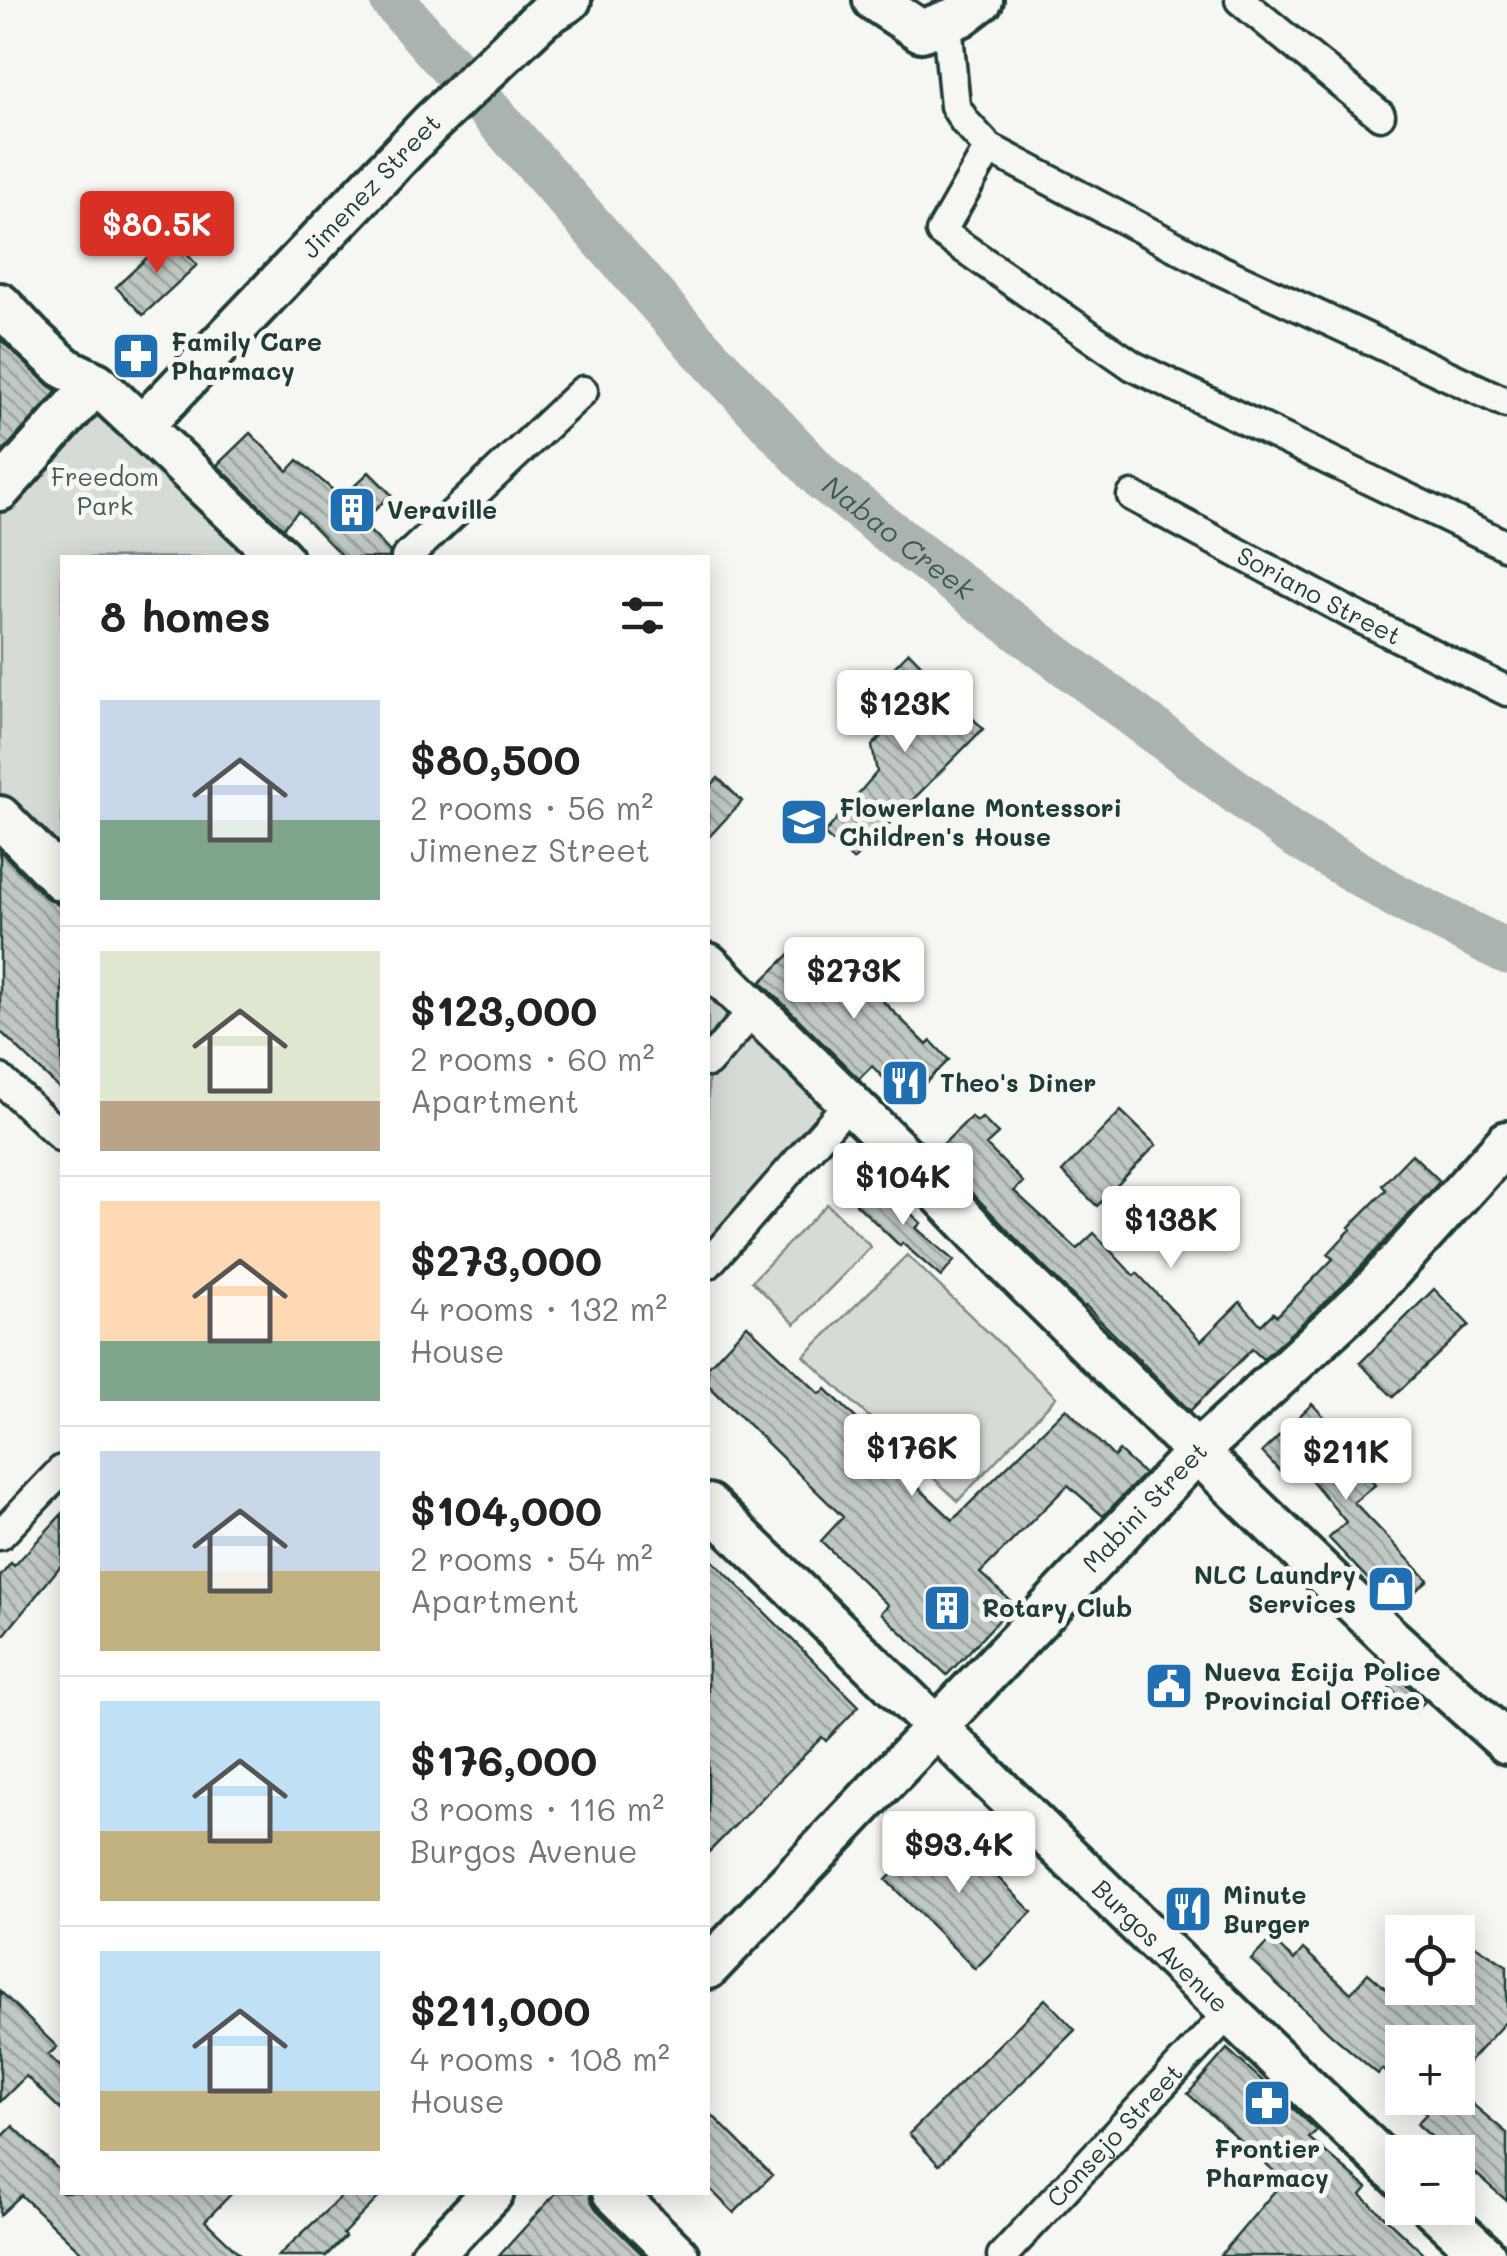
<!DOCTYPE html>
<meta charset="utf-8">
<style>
body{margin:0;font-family:Mali,sans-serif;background:#f2f2f2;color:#222;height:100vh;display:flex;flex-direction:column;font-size:38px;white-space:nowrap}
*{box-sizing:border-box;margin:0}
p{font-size:32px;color:#767676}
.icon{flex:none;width:55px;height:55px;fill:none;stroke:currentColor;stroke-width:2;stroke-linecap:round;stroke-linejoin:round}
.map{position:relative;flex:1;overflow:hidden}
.details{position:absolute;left:60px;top:555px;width:650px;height:1640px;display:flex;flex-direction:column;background:#fff;border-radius:0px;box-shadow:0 5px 25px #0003}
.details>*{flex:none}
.fabs{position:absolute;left:1385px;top:1915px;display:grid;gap:20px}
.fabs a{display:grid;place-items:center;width:90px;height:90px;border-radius:0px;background:#fff;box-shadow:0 5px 25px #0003;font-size:50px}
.price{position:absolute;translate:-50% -85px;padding:0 22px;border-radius:10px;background:#fff;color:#222;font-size:32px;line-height:65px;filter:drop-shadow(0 2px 5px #0008)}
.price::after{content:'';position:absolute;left:50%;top:60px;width:30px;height:22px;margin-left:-15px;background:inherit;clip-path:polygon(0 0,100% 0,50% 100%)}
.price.selected{background:#d93025;color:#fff}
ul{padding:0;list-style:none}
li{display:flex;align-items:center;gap:30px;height:250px;padding:0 40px}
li+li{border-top:2px solid #e0e0e0}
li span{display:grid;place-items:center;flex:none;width:280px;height:200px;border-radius:0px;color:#555}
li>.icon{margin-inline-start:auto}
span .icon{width:120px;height:120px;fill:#fffc;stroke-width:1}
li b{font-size:42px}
h2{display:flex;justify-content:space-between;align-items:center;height:120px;padding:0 40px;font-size:42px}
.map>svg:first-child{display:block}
.park{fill:#d6dbd6;stroke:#7a8c85;stroke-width:2.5}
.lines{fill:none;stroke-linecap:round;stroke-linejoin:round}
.river{stroke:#aab3ae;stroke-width:45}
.building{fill:url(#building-back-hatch);stroke:#1f3d34;stroke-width:2.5}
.street-casing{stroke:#1f3d34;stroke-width:35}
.secondary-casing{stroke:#1f3d34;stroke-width:48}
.street{stroke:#f6f6f2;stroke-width:28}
.secondary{stroke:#f6f6f2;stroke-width:40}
.labels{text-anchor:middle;stroke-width:10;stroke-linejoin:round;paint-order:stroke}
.street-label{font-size:25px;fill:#1f3d34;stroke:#f6f6f2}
.poi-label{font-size:25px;font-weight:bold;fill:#1f3d34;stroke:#f6f6f2;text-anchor:start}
.park-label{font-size:25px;fill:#445d54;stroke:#f6f6f2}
.water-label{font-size:28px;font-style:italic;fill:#425a52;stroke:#f6f6f2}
</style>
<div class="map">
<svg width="1507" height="2256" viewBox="0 0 1507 2256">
<defs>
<pattern id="building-back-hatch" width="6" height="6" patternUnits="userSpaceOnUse" patternTransform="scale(2.5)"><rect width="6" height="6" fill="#c1c8c3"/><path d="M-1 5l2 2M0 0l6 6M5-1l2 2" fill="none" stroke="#9ca49f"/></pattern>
</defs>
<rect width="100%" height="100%" fill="#f6f6f2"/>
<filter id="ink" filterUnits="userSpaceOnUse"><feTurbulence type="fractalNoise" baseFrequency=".01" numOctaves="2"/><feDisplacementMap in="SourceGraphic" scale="20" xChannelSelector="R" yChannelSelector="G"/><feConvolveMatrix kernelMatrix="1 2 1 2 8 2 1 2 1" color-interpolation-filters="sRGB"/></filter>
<g filter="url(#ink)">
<path class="park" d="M103 397 270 557 62 558V858L0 796V510Z
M708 979 839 1106 708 1251Z
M827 1204 871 1247 795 1324 752 1281Z
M907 1255 1056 1397 958 1501 804 1356Z"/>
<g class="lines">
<path class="river" id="s1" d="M392 0 675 321 824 480 914 551 1293 834 1398 897 1507 952"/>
</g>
<path class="building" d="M170 236 197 265 143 315 116 287Z
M0 339 49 386 57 391 4 450 0 446Z
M250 433 288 471 298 460 342 498 369 472 391 494 362 523 390 552 389 558H344L298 511 283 528 217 465Z
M909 652 983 729 853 860 824 834 877 772 872 746 910 706 880 682Z
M718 778 742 801 708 838V789Z
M0 851 45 897 62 907V1091L0 1031Z
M798 946 823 972 838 956 927 1045 931 1041 949 1060 906 1102 872 1066 859 1079 761 982Z
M1121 1111 1156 1145 1097 1206 1062 1172Z
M971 1117 977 1122 982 1118 998 1134 986 1145 1023 1182 1014 1191 1077 1249 1094 1233 1134 1276 1137 1273 1201 1341 1240 1302 1261 1325 1273 1313 1277 1316 1333 1259 1328 1254 1351 1229 1349 1227 1386 1190 1382 1185 1412 1154 1440 1181 1345 1284 1263 1359 1252 1349 1190 1411 1086 1306 1084 1307 1022 1245 934 1153Z
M877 1182 921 1223 916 1228 954 1261 941 1277 902 1243 900 1246 856 1204Z
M1434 1289 1469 1325 1393 1397 1360 1363Z
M747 1325 820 1394 826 1389 877 1439 872 1444 953 1520 1066 1408 1114 1457 1119 1451 1144 1474 1103 1516 1068 1485 980 1573 1014 1604 947 1675 881 1613 888 1605 821 1541 843 1517 708 1385V1367Z
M1312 1404 1336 1429 1332 1432 1375 1485 1354 1502 1428 1580 1396 1609 1329 1538 1346 1522 1299 1465 1286 1477 1262 1452Z
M62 1514V1564L0 1640V1577L11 1563 14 1566Z
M708 1556 859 1706 826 1741 822 1737 708 1853Z
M1382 1663 1425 1701 1415 1712 1374 1672Z
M944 1823 1032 1912 975 1969 886 1880Z
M1458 1934 1507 1966V2020L1458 2074V2042H1402V2090L1382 2069 1378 2074 1333 2036 1251 1960 1271 1939 1294 1960 1303 1949 1351 1993 1368 1973 1393 1995 1400 1988H1458Z
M0 1991 57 2047 48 2055 62 2068V2111L26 2076 0 2102Z
M1045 1999 1075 2030 939 2165 909 2134Z
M1227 2049 1317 2130 1309 2138 1367 2188 1361 2195 1426 2256H1220L1284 2180 1188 2094Z
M1410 2098H1465L1507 2133V2201L1458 2158V2152H1451L1439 2144 1417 2124 1426 2114Z
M708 2111 772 2175 734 2213 708 2187Z
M13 2126 62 2173V2192H233L205 2221 242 2256H85L21 2195 0 2215V2139Z
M346 2192H384L343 2234 345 2237 326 2256H278Z
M557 2192H590V2199L596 2209 644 2256H499Z"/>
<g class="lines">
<g class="street-casing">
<g id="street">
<path d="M1240 0 1380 115"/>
<path d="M947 23 955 106 965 122 989 148 941 232 1133 366 1507 546"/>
<path d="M989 148 1220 270 1507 403"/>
<path id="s2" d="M1132 496 1352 614 1507 691"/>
<path d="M406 558 583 391"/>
<path d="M708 1062 755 1009"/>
<path d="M0 1079 62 1137"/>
<path d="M708 1264 848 1104"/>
<path d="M0 1535 62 1470"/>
<path id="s3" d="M1002 2256 1228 2014"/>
</g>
</g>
<g class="secondary-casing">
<g id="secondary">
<path d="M874 0 921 31 961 16 982 0"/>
<path d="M0 304 30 336 65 368 96 383 281 558"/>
<path id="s4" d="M142 426 430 124 543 17 570 0"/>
<path d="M0 490 96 383"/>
<path d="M0 817 62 880"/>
<path d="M708 964 910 1162 1009 1266 1197 1452 1388 1636 1507 1743"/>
<path id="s5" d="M708 1505C940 1729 1168 1957 1402 2178"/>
<path id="s6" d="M708 1968 1197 1452 1372 1291 1507 1142"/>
<path d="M613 2192 678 2256"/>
<path d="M1433 2208 1485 2256"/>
<path d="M431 2256 493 2192"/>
</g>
</g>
<use href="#street" class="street"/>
<use href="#secondary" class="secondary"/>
</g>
</g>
<defs>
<g id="pharmacy-square" transform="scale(2.5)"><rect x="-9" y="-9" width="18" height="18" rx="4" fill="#1f6fb2" stroke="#f6f6f2"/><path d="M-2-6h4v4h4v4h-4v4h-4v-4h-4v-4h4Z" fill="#fff"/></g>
<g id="building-square" transform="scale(2.5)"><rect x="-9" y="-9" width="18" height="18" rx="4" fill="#1f6fb2" stroke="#f6f6f2"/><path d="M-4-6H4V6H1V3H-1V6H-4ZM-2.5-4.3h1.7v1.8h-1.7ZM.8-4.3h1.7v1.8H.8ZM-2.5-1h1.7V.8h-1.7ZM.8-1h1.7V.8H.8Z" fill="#fff"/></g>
<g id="school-square" transform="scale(2.5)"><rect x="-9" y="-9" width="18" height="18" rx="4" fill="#1f6fb2" stroke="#f6f6f2"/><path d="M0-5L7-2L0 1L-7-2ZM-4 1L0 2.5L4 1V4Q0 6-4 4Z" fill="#fff"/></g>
<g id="restaurant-square" transform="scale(2.5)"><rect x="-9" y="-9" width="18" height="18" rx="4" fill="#1f6fb2" stroke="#f6f6f2"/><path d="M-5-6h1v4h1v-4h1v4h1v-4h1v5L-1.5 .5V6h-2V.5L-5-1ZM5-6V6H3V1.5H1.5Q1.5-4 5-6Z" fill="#fff"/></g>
<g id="shop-square" transform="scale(2.5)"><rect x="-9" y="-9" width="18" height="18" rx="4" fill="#1f6fb2" stroke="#f6f6f2"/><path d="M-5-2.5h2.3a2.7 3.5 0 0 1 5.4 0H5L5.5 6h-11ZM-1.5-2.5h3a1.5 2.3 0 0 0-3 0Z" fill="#fff"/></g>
<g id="civic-square" transform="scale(2.5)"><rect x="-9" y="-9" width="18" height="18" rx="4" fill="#1f6fb2" stroke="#f6f6f2"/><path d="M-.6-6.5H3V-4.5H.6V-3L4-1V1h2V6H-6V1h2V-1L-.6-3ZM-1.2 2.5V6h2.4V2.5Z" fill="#fff"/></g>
</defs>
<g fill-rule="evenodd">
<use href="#pharmacy-square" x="136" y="356"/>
<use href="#building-square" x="352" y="510"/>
<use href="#school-square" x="804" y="822"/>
<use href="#restaurant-square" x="905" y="1083"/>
<use href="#shop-square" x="1391" y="1589"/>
<use href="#building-square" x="947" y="1608"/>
<use href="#civic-square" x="1169" y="1686"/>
<use href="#restaurant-square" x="1188" y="1909"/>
<use href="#pharmacy-square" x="1267" y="2103"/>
</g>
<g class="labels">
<g class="street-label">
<text dy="9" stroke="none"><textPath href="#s4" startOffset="332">Jimenez Street</textPath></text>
<text dy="9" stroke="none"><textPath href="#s2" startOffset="212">Soriano Street</textPath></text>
<text dy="9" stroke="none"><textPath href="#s6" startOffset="635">Mabini Street</textPath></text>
<text dy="9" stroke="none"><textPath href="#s5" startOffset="632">Burgos Avenue</textPath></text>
<text dy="9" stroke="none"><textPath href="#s3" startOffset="165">Consejo Street</textPath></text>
</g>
<g class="poi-label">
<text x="171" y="351">Family Care<tspan x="171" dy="29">Pharmacy</tspan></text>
<text x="387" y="519">Veraville</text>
<text x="839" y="817">Flowerlane Montessori<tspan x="839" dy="29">Children's House</tspan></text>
<text x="940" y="1092">Theo's Diner</text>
<text x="1356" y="1584" text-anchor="end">NLC Laundry<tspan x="1356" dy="29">Services</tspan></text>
<text x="982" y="1617">Rotary Club</text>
<text x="1204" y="1681">Nueva Ecija Police<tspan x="1204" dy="29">Provincial Office</tspan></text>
<text x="1223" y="1904">Minute<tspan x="1223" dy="29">Burger</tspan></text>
<text x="1267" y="2158" text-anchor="middle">Frontier<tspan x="1267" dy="29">Pharmacy</tspan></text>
</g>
<g class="park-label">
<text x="105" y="486">Freedom<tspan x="105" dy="29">Park</tspan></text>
</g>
<g class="water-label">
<text dy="10" stroke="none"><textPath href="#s1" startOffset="740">Nabao Creek</textPath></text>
</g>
</g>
</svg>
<div class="fabs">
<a><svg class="icon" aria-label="locate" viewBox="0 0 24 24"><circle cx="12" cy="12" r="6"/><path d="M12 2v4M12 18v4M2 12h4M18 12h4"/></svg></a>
<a>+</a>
<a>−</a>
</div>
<b class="price selected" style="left:157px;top:276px">$80.5K</b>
<b class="price" style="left:905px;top:755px">$123K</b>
<b class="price" style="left:854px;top:1022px">$273K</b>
<b class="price" style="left:903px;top:1228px">$104K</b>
<b class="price" style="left:1171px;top:1271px">$138K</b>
<b class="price" style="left:912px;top:1499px">$176K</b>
<b class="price" style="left:1346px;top:1503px">$211K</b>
<b class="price" style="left:959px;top:1896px">$93.4K</b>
<section class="details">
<h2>8 homes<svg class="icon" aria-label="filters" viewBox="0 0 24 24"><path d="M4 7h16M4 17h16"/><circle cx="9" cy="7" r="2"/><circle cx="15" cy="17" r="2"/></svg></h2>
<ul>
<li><span style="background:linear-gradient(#c9d6e8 60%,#7fa58c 0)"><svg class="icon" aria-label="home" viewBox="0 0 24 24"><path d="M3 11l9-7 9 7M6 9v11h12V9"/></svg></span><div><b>$80,500</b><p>2 rooms · 56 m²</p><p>Jimenez Street</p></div></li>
<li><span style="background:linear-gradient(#dfe7d0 75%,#b9a48a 0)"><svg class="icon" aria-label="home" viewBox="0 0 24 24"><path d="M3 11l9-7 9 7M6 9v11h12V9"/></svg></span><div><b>$123,000</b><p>2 rooms · 60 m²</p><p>Apartment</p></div></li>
<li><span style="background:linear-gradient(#ffd9b3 70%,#7fa58c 0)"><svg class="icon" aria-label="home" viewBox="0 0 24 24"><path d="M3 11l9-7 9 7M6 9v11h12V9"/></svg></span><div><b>$273,000</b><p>4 rooms · 132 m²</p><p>House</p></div></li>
<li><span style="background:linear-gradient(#c9d6e8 60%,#c2b280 0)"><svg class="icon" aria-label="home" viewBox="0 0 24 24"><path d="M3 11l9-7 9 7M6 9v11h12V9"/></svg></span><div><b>$104,000</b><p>2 rooms · 54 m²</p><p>Apartment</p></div></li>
<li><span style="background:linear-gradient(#bfe0f5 65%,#c2b280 0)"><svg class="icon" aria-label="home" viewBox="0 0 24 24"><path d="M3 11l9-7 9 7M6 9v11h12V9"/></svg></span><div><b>$176,000</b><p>3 rooms · 116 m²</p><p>Burgos Avenue</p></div></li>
<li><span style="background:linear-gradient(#bfe0f5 70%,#c2b280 0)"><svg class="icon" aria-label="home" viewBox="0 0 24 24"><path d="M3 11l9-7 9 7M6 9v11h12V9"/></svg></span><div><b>$211,000</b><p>4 rooms · 108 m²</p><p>House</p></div></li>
</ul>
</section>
</div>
